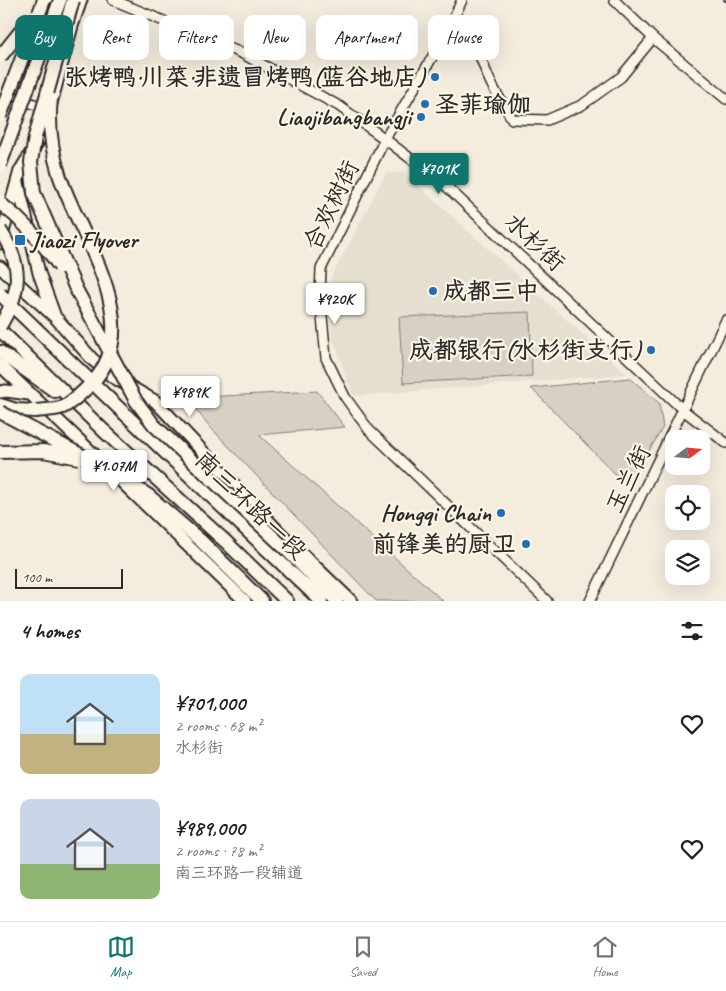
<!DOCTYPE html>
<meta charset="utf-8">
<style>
body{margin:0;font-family:Caveat,"LXGW WenKai TC",sans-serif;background:#f6f6f6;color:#202124;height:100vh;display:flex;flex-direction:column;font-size:19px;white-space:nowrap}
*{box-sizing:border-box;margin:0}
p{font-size:16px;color:#757577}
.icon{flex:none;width:28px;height:28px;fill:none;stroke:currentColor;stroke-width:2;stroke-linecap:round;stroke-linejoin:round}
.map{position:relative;height:601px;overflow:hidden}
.details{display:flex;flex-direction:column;background:#fff;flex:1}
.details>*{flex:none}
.banner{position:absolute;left:15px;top:15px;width:696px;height:45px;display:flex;gap:10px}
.needle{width:32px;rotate:74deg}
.buttons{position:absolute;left:665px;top:430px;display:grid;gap:10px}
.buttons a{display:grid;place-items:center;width:45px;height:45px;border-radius:10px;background:#fff;box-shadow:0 5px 20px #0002;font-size:25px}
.scale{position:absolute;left:15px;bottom:12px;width:108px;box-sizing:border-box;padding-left:5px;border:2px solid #2b2b2b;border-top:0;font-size:14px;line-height:18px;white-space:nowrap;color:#2b2b2b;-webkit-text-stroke:4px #fcf5e5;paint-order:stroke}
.price{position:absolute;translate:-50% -42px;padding:0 11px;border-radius:5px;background:#fff;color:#222;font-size:16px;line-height:32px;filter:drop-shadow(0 1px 2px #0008)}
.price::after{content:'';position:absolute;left:50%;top:30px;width:15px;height:11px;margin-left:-8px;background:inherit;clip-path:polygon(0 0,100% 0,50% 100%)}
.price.active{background:#0f766e;color:#fff}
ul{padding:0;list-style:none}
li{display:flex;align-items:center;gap:15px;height:125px;padding:0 20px}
li span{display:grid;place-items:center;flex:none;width:140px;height:100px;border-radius:10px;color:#555}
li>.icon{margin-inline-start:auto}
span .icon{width:60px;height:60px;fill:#fffc;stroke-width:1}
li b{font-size:21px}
h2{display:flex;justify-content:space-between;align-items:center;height:60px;padding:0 20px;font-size:21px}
.tag{padding:0 18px;border-radius:10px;background:#fff;box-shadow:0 5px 20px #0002;font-size:18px;line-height:45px}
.tag.active{background:#0f766e;color:#fff}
.tab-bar{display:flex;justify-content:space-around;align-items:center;height:70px;border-top:1px solid #e0e0e0;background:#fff;font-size:14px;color:#757577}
.tab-bar a{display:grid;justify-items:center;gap:2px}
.tab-bar .active{color:#0f766e}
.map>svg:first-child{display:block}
.built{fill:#e5dfd0}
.green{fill:#d6d1c4;stroke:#807e78}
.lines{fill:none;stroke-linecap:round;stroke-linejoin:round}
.minor-casing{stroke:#2b2b2b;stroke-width:12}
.major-casing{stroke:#2b2b2b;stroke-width:15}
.highway-casing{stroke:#2b2b2b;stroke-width:16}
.minor{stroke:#fcf5e5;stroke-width:9}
.major{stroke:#fcf5e5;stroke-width:11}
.highway{stroke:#fcf5e5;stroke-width:12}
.rail{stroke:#2b2b2b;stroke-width:2}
.highway-bridge-casing{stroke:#2b2b2b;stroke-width:16;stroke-linecap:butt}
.highway-bridge{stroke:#fcf5e5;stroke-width:12}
.poi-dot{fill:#1f6fb2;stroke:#fcf5e5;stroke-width:2}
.labels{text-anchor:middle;stroke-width:4.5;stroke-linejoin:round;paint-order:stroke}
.poi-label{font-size:24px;font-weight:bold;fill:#2b2b2b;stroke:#fcf5e5;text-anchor:end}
.street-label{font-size:24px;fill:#2b2b2b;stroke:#fcf5e5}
</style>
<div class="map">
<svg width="726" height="601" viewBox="0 0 726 601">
<rect width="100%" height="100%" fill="#f4edde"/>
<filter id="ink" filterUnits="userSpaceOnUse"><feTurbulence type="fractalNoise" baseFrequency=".02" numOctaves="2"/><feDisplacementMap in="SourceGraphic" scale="10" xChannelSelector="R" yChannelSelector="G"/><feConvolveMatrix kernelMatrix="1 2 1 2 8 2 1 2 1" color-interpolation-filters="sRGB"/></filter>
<g filter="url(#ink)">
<path class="built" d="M386 173H404L627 374 353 396 332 336 330 304 331 278Z"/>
<path class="green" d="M530 312 532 376 403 383 399 317Z
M630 378 659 403 663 427 628 487 531 388Z
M317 391 345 427 259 435 443 601H376L211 428 186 398Z"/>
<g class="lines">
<g class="minor-casing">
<path id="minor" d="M113 0 241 53 339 106 385 139 446 186 683 410 726 443
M462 0 449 28 385 139 321 269 320 296 326 358 345 397 369 430 547 601
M614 0 653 38 726 99
M449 28C484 44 477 56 492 85 498 97 506 108 512 119L547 120 582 105 621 77 653 38
M9 87 14 97 48 109
M590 601 726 320"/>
</g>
<g class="major-casing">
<path id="major" d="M18 183 39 273 55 317
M0 243 20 171 43 133 72 26 81 0
M0 267 56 318 92 359 113 377 155 401 278 531 351 601
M0 365 106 466
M0 392 6 391 29 394
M122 482 245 601"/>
</g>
<g class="highway-casing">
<path id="highway" d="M0 330 104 431 226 542 287 601
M0 352 55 391
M0 405 16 410 36 411
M125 414 321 601
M113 472 149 496 201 541 262 601
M288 551 337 601"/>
</g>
<use href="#minor" class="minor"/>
<use href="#major" class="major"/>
<use href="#highway" class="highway"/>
<path class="rail" d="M724 0 726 1"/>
<g class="highway-bridge-casing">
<path id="highway-bridge" d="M73 0 35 137 31 162 34 193 76 289 136 401 154 425 288 551
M0 57 32 17
M0 116 44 0
M0 165 60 0
M0 203C23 221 43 243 60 267
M0 230C23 266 22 290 0 326
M0 294 125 414
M36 411C44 410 55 410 63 407 73 402 84 391 92 383 148 323 78 235 59 174 52 151 48 124 51 99
M0 412 113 472
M0 452 43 451 79 458"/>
</g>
<use href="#highway-bridge" class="highway-bridge"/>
</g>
</g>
<g class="poi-dot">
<circle cx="435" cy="77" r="5"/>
<circle cx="425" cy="104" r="5"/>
<circle cx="421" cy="117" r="5"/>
<rect x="14" y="234" width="12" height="12" rx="2.5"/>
<circle cx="433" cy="291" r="5"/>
<circle cx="651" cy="350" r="5"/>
<circle cx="501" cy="513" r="5"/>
<circle cx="526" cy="544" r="5"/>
</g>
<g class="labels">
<g class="poi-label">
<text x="425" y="85">张烤鸭·川菜·非遗冒烤鸭(蓝谷地店)</text>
<text x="435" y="112" text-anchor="start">圣菲瑜伽</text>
<text x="411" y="125">Liaojibangbangji</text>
<text x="31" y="248" text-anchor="start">Jiaozi Flyover</text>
<text x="443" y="299" text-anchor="start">成都三中</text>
<text x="641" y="358">成都银行(水杉街支行)</text>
<text x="491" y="521">Hongqi Chain</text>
<text x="516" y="552">前锋美的厨卫</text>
</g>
<g class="street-label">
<text transform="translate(331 205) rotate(-64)" y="8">合欢树街</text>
<text transform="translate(535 242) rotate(43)" y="8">水杉街</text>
<text transform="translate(628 479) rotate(-64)" y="8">玉兰街</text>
<text transform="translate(251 505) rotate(44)" y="8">南三环路一段</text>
</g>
</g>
</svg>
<div class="buttons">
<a><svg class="needle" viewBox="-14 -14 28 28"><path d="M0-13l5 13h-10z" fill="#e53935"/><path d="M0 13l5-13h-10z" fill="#757577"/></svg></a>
<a><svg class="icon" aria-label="locate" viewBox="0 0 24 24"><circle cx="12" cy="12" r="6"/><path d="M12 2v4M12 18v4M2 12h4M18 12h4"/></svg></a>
<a><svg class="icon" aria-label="layers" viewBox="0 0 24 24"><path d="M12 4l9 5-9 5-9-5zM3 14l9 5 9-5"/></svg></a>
</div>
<div class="scale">100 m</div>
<b class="price active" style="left:439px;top:195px">¥701K</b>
<b class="price" style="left:335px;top:325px">¥920K</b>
<b class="price" style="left:190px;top:418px">¥989K</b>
<b class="price" style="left:114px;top:492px">¥1.07M</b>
<div class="banner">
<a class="tag active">Buy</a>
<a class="tag">Rent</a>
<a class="tag">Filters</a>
<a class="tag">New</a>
<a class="tag">Apartment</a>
<a class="tag">House</a>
</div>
</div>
<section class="details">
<h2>4 homes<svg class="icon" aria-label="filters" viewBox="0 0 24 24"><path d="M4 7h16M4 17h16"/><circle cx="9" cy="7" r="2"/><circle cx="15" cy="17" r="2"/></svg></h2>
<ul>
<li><span style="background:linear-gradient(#bfe0f5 60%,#c2b280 0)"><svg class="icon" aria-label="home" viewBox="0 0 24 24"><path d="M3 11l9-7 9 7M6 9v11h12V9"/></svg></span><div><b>¥701,000</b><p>2 rooms · 68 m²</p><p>水杉街</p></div><svg class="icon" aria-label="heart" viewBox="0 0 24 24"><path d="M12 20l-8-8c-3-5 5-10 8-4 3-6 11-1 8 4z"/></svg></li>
<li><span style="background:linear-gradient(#c9d6e8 65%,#8fb573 0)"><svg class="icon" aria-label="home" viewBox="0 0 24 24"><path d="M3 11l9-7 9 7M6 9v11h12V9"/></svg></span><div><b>¥989,000</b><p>2 rooms · 78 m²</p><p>南三环路一段辅道</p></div><svg class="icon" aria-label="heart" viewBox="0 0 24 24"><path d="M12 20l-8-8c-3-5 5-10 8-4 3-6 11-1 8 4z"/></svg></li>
</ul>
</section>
<nav class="tab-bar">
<a class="active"><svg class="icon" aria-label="map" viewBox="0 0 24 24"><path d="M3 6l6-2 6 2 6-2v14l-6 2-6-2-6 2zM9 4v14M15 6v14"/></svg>Map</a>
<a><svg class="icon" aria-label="saved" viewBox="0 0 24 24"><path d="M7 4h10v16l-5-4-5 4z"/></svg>Saved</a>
<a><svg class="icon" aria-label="home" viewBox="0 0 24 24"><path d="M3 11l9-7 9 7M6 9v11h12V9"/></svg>Home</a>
</nav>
